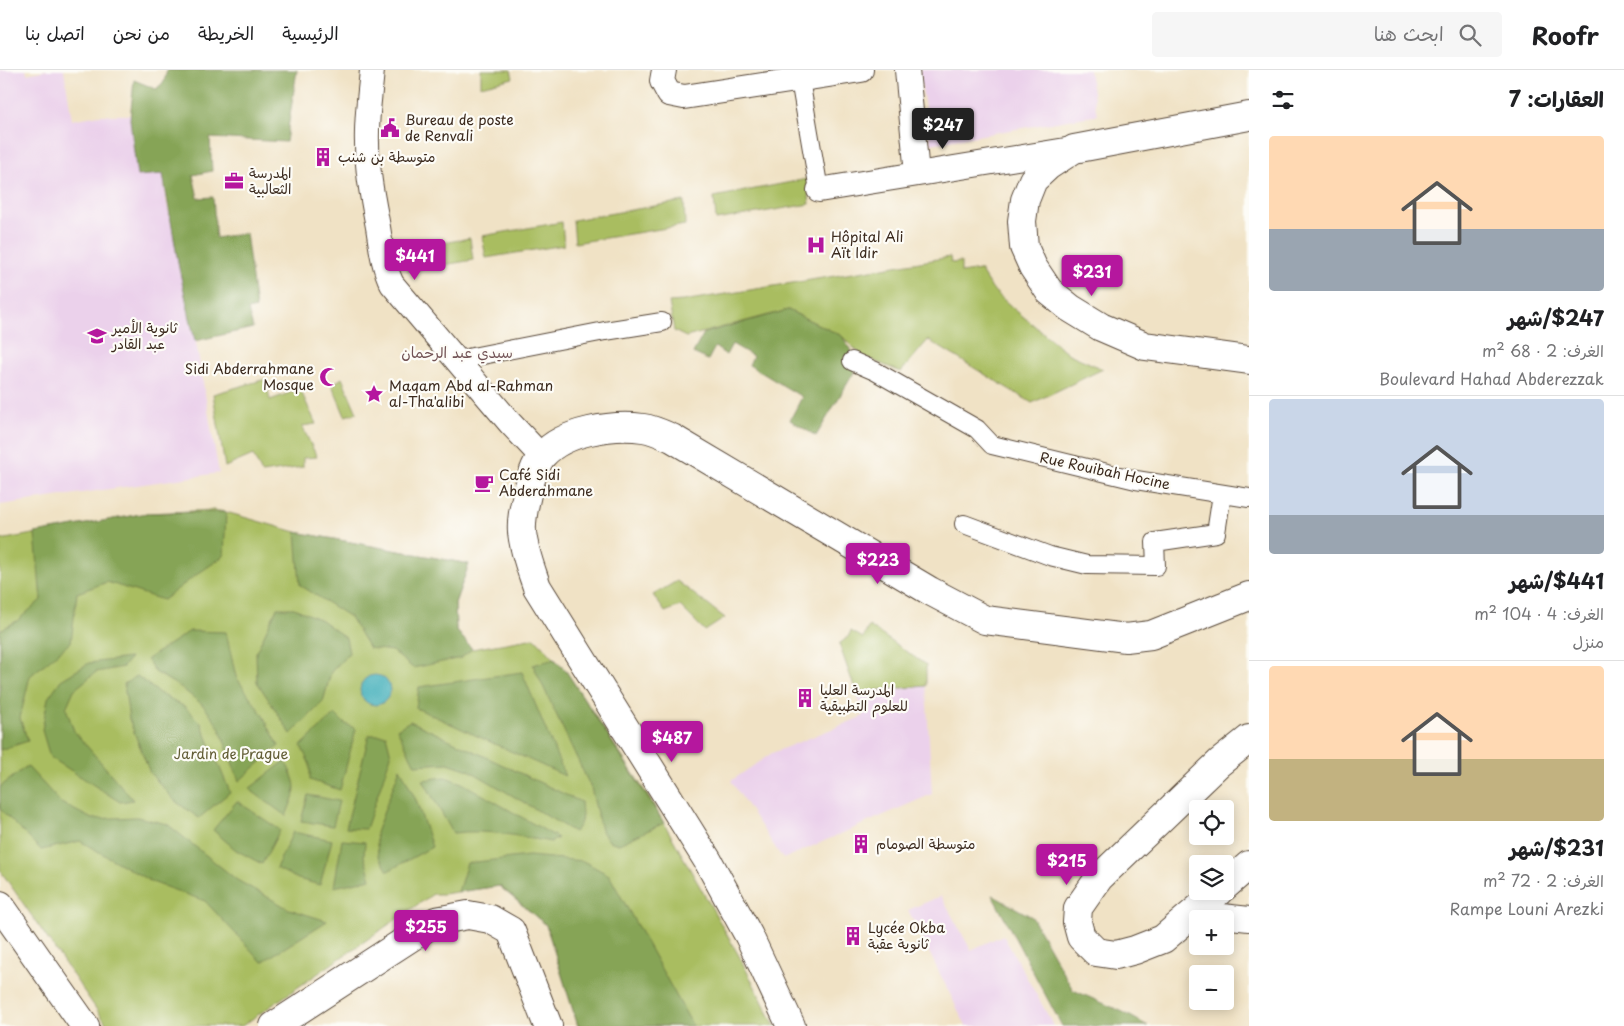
<!DOCTYPE html>
<html lang="ar">
<meta charset="utf-8">
<style>
body{margin:0;font-family:"Playpen Sans","Playpen Sans Arabic",sans-serif;background:#f6f6f6;color:#202124;direction:rtl;height:100vh;display:flex;flex-direction:column;font-size:19px;white-space:nowrap}
*{box-sizing:border-box;margin:0}
p{font-size:16px;color:#757577}
.icon{flex:none;width:28px;height:28px;fill:none;stroke:currentColor;stroke-width:2;stroke-linecap:round;stroke-linejoin:round}
.map{position:relative;flex:1;overflow:hidden;direction:ltr}
.details{display:flex;flex-direction:column;background:#fff;width:375px}
.details>*{flex:none}
.fabs{position:absolute;left:1189px;top:730px;display:grid;gap:10px}
.fabs a{display:grid;place-items:center;width:45px;height:45px;border-radius:5px;background:#fff;box-shadow:0 2px 12px #0003;font-size:25px}
.price{position:absolute;translate:-50% -42px;padding:0 11px;border-radius:5px;background:#b5179e;color:#fff;font-size:16px;line-height:32px;filter:drop-shadow(0 1px 2px #0008)}
.price::after{content:'';position:absolute;left:50%;top:30px;width:15px;height:11px;margin-left:-8px;background:inherit;clip-path:polygon(0 0,100% 0,50% 100%)}
.price.on{background:#222;color:#fff}
ul{padding:0;list-style:none}
li{display:grid;align-content:center;gap:10px;height:265px;padding:0 20px}
li+li{border-top:1px solid #e0e0e0}
li span{display:grid;place-items:center;height:155px;border-radius:5px;color:#555}
li>.icon{margin-inline-start:auto}
span .icon{width:90px;height:90px;fill:#fffc;stroke-width:1}
li b{font-size:21px}
h2{display:flex;justify-content:space-between;align-items:center;height:60px;padding:0 20px;font-size:21px}
header{display:flex;align-items:center;gap:30px;box-sizing:border-box;height:70px;padding:0 25px;background:#fff;border-bottom:1px solid #e0e0e0}
header strong{font-size:24px}
nav{display:flex;gap:28px;margin-inline-start:auto;font-size:18px}
.search{width:350px;height:45px;background:#f6f6f6;display:flex;align-items:center;gap:12px;box-sizing:border-box;padding:0 18px;border-radius:5px;color:#757577;font-size:19px}
main{display:flex;flex:1;min-height:0}
.map>svg:first-child{display:block}
.built{fill:#ebd1eb}
.green{fill:#a9bd61;stroke:#727440}
.forest{fill:#86a457;stroke:#60673a}
.water{fill:#3dadb9;stroke:#3c6c6c}
.lines{fill:none;stroke-linecap:round;stroke-linejoin:round}
.pedestrian-casing{stroke:#564637;stroke-width:20}
.minor-casing{stroke:#564637;stroke-width:26}
.tertiary-casing{stroke:#564637;stroke-width:30}
.pedestrian{stroke:#fff;stroke-width:18}
.minor{stroke:#fff;stroke-width:24}
.tertiary{stroke:#fff;stroke-width:28}
.labels{text-anchor:middle;stroke-width:4.5;stroke-linejoin:round;paint-order:stroke}
.poi-label{font-size:14px;fill:#3b2a1e;stroke:#fdfcf7;text-anchor:start}
.street-label{font-size:14px;fill:#3b2a1e;stroke:#fdfcf7}
.park-label{font-size:14px;fill:#625d35;stroke:#fdfcf7}
.neighbourhood-label{font-size:15px;fill:#735456;stroke:#fdfcf7}
</style>
<header>
<strong>Roofr</strong>
<div class="search"><svg class="icon" aria-label="search" viewBox="0 0 24 24"><circle cx="10" cy="10" r="6"/><path d="M15 15l6 6"/></svg>ابحث هنا</div>
<nav><a>الرئيسية</a><a>الخريطة</a><a>من نحن</a><a>اتصل بنا</a></nav>
</header>
<main>
<section class="details">
<h2>العقارات: 7<svg class="icon" aria-label="filters" viewBox="0 0 24 24"><path d="M4 7h16M4 17h16"/><circle cx="9" cy="7" r="2"/><circle cx="15" cy="17" r="2"/></svg></h2>
<ul>
<li><span style="background:linear-gradient(#ffd9b3 60%,#9aa5b1 0)"><svg class="icon" aria-label="home" viewBox="0 0 24 24"><path d="M3 11l9-7 9 7M6 9v11h12V9"/></svg></span><div><b>$247/شهر</b><p>الغرف: 2 · 68 m²</p><p>Boulevard Hahad Abderezzak</p></div></li>
<li><span style="background:linear-gradient(#c9d6e8 75%,#9aa5b1 0)"><svg class="icon" aria-label="home" viewBox="0 0 24 24"><path d="M3 11l9-7 9 7M6 9v11h12V9"/></svg></span><div><b>$441/شهر</b><p>الغرف: 4 · 104 m²</p><p>منزل</p></div></li>
<li><span style="background:linear-gradient(#ffd9b3 60%,#c2b280 0)"><svg class="icon" aria-label="home" viewBox="0 0 24 24"><path d="M3 11l9-7 9 7M6 9v11h12V9"/></svg></span><div><b>$231/شهر</b><p>الغرف: 2 · 72 m²</p><p>Rampe Louni Arezki</p></div></li>
</ul>
</section>
<div class="map">
<svg width="1249" height="956" viewBox="0 0 1249 956">
<rect width="100%" height="100%" fill="#fdfcf7"/>
<filter id="ink" filterUnits="userSpaceOnUse"><feTurbulence type="fractalNoise" baseFrequency=".02" numOctaves="2"/><feDisplacementMap in="SourceGraphic" scale="10" xChannelSelector="R" yChannelSelector="G"/><feConvolveMatrix kernelMatrix="1 2 1 2 8 2 1 2 1" color-interpolation-filters="sRGB"/></filter>
<filter id="wash" filterUnits="userSpaceOnUse"><feTurbulence type="fractalNoise" baseFrequency=".0096" numOctaves="4" result="noise"/><feDisplacementMap in="SourceGraphic" scale="20" xChannelSelector="R" yChannelSelector="G"/><feGaussianBlur stdDeviation="1.12" result="paint"/><feColorMatrix in="noise" values="0 0 0 0 0 0 0 0 0 0 0 0 0 0 0 0 0 1.4 0 .05"/><feComposite in="paint" operator="in"/></filter>
<g filter="url(#wash)">
<rect width="100%" height="100%" fill="#f0e2c5"/>
<path class="built" d="M0 0H26L27 4 47 0H64L72 50 99 45H131L137 106 163 104 166 130 194 261 219 403 0 435Z
M919 0H1089L1097 45 931 74Z
M926 616 932 724 783 789 731 711 772 683 864 646 856 622Z
M941 826 971 880 1003 865 1054 956H966L908 840Z"/>
<path class="green" d="M481 0H511L513 8 481 16Z
M807 109 810 134 716 150 714 127Z
M684 131 685 155 575 173 573 150Z
M562 152 564 175 486 188 482 166Z
M470 168 473 190 408 201 405 180Z
M950 187 951 193 961 192V203L980 200 992 219 1014 239 1069 284 1103 299 1032 333 928 270 901 302 862 286 842 266 788 240 686 267 674 261 669 232 683 231Z
M342 308 357 343 345 346 332 315Z
M266 309 270 330 300 319 316 354 302 356 317 387 303 388V397L262 403 253 385 225 397 213 324Z
M213 440 226 442 296 462 469 494 455 533 456 560 472 579 535 568 566 601 652 732 738 884 775 956H578L546 855 499 816 443 824H433L242 956H108L0 800V470L147 443Z
M677 511 725 548 705 561 680 536 665 542 653 525Z
M869 556 926 595V616L856 622 839 574 848 567 851 561 863 568Z"/>
<path class="forest" d="M167 0H297L286 72 210 68 212 101 193 105 198 128 213 127 216 168 246 163 256 238 248 240 253 258 195 271 179 198 163 104 137 106 130 49 134 10 156 19 164 12Z
M788 240 842 266 859 294 816 366 790 350 802 327 749 295 753 286 732 274 726 285 715 277 708 290 693 283 704 263Z
M226 442 224 486 196 505 163 530 107 512 77 523 71 572 30 606 20 648 28 671 0 680V560L17 551 41 530 35 463 147 443Z
M296 462 469 494 455 533 456 560 472 579 461 588 413 598 392 581 369 578 350 547 300 515Z
M277 538H294L321 550 346 568 349 583 331 602 323 632 291 664 257 612 256 582Z
M190 561 226 562 236 607 262 644 279 676 239 711 219 657 203 635 180 617 155 602 147 589Z
M130 588 123 597 96 602 74 620 66 638 74 661 133 730 120 732 50 687 42 660 48 628 61 610 89 593Z
M554 589 566 601 664 753 619 774 609 771 601 760 591 718 533 595Z
M522 602 565 706 416 638 419 617Z
M137 606 159 623 185 637 201 653 230 722 199 748 175 731 150 703 129 649 124 614Z
M335 644 344 653 356 659 340 720 310 710V695L301 676Z
M410 651 581 732C582 744 584 753 574 762L469 700 448 693 415 695 397 659Z
M369 665H386L391 685 366 759 346 758Z
M285 691C299 718 297 718 286 746L249 719Z
M27 696 61 733 92 749 137 747 167 754 237 810 289 839 327 851 262 892 205 831 152 812 80 771 41 780 0 739V717Z
M400 698 416 730 432 777 388 801 378 785 376 763Z
M445 707 462 713 558 768 551 772C518 766 487 759 453 763L423 710Z
M308 725 339 731 333 756 301 751Z
M237 731 280 760 262 794 236 780 213 760Z
M293 762 332 770 320 815 298 809 276 798Z
M342 770 365 772 364 786 371 809 334 817Z
M529 786 583 791 609 805 693 956H578L546 855 500 816 458 822 467 793Z
M992 825 1032 847 1073 920 1123 942 1148 956H1062Z"/>
<path class="water" d="M360 620a15 15 0 1 1 30 0a15 15 0 1 1-30 0Z"/>
</g>
<g filter="url(#ink)">
<g class="lines">
<g class="pedestrian-casing">
<path id="pedestrian" d="M800 10 819 120
M457 290 605 261 662 252
M852 291 875 301 977 359 992 375 1136 410 1249 428
M964 454 1050 486 1087 495 1156 496 1155 472 1216 463 1222 424"/>
</g>
<g class="minor-casing">
<path id="minor" d="M372 0C370 24 366 49 367 73 367 102 373 130 378 157 381 176 383 196 392 214L510 353 541 386
M664 0 662 11 669 24 684 27 861 0
M907 0 917 104
M819 120 1072 79
M1195 843 1249 849"/>
</g>
<g class="tertiary-casing">
<path id="tertiary" d="M1249 46 1074 79 1048 96 1033 110 1025 130 1022 151 1024 177 1033 197 1049 221 1070 238 1101 257 1145 276 1249 290
M1225 816 1249 795
M1219 821 1163 869 1135 880 1116 885 1096 882 1081 867 1077 852 1078 838 1099 808 1219 693 1249 669
M0 835 85 956
M274 956 436 851 468 845 490 849 511 861 548 956
M791 956 749 866 708 791 537 517C531 499 524 482 522 462 521 449 524 437 527 424 530 412 534 395 543 385 564 361 613 354 643 358 652 359 663 364 672 368L930 521 985 550 1126 568 1151 565 1249 526"/>
</g>
<use href="#pedestrian" class="pedestrian"/>
<use href="#minor" class="minor"/>
<use href="#tertiary" class="tertiary"/>
</g>
</g>
<defs>
<g id="civic-bare" transform="scale(1.5)"><path d="M-.6-6.5H3V-4.5H.6V-3L4-1V1h2V6H-6V1h2V-1L-.6-3ZM-1.2 2.5V6h2.4V2.5Z" fill="#b5179e" stroke="#fdfcf7" stroke-width="2.5" paint-order="stroke"/></g>
<g id="building-bare" transform="scale(1.5)"><path d="M-4-6H4V6H1V3H-1V6H-4ZM-2.5-4.3h1.7v1.8h-1.7ZM.8-4.3h1.7v1.8H.8ZM-2.5-1h1.7V.8h-1.7ZM.8-1h1.7V.8H.8Z" fill="#b5179e" stroke="#fdfcf7" stroke-width="2.5" paint-order="stroke"/></g>
<g id="office-bare" transform="scale(1.5)"><path d="M-6-3h4V-5.5h4V-3h4V5H-6ZM-1-4.5V-3h2v-1.5ZM-6 0V1H6V0Z" fill="#b5179e" stroke="#fdfcf7" stroke-width="2.5" paint-order="stroke"/></g>
<g id="hospital-bare" transform="scale(1.5)"><path d="M-5-5h3v3.5h4V-5h3V5h-3V1.5h-4V5h-3Z" fill="#b5179e" stroke="#fdfcf7" stroke-width="2.5" paint-order="stroke"/></g>
<g id="school-bare" transform="scale(1.5)"><path d="M0-5L7-2L0 1L-7-2ZM-4 1L0 2.5L4 1V4Q0 6-4 4Z" fill="#b5179e" stroke="#fdfcf7" stroke-width="2.5" paint-order="stroke"/></g>
<g id="mosque-bare" transform="scale(1.5)"><path d="M3.5-4.9A6 6 0 1 0 3.5 4.9A5 5 0 1 1 3.5-4.9Z" fill="#b5179e" stroke="#fdfcf7" stroke-width="2.5" paint-order="stroke"/></g>
<g id="sight-bare" transform="scale(1.5)"><path d="M0-6L1.8-2.2L6-1.7L2.9 1.2L3.7 5.4L0 3.3L-3.7 5.4L-2.9 1.2L-6-1.7L-1.8-2.2Z" fill="#b5179e" stroke="#fdfcf7" stroke-width="2.5" paint-order="stroke"/></g>
<g id="cafe-bare" transform="scale(1.5)"><path d="M-5.5-4.5H6V0H3Q3 3.5 0 3.5H-2.5Q-5.5 3.5-5.5 0ZM3-3.2v2h1.7v-2ZM-6 4.5H4V6H-6Z" fill="#b5179e" stroke="#fdfcf7" stroke-width="2.5" paint-order="stroke"/></g>
</defs>
<g fill-rule="evenodd">
<use href="#civic-bare" x="390" y="58"/>
<use href="#building-bare" x="323" y="87"/>
<use href="#office-bare" x="234" y="111"/>
<use href="#hospital-bare" x="816" y="175"/>
<use href="#school-bare" x="97" y="266"/>
<use href="#mosque-bare" x="329" y="307"/>
<use href="#sight-bare" x="374" y="324"/>
<use href="#cafe-bare" x="484" y="413"/>
<use href="#building-bare" x="805" y="628"/>
<use href="#building-bare" x="861" y="774"/>
<use href="#building-bare" x="853" y="866"/>
</g>
<g class="labels">
<g class="poi-label">
<text x="405" y="55">Bureau de poste<tspan x="405" dy="16">de Renvali</tspan></text>
<text x="338" y="92">متوسطة بن شنب</text>
<text x="249" y="108">المدرسة<tspan x="249" dy="16">الثعالبية</tspan></text>
<text x="831" y="172">Hôpital Ali<tspan x="831" dy="16">Aït Idir</tspan></text>
<text x="112" y="263">ثانوية الأمير<tspan x="112" dy="16">عبد القادر</tspan></text>
<text x="314" y="304" text-anchor="end">Sidi Abderrahmane<tspan x="314" dy="16">Mosque</tspan></text>
<text x="389" y="321">Maqam Abd al-Rahman<tspan x="389" dy="16">al-Tha'alibi</tspan></text>
<text x="499" y="410">Café Sidi<tspan x="499" dy="16">Abderahmane</tspan></text>
<text x="820" y="625">المدرسة العليا<tspan x="820" dy="16">للعلوم التطبيقية</tspan></text>
<text x="876" y="779">متوسطة الصومام</text>
<text x="868" y="863">Lycée Okba<tspan x="868" dy="16">ثانوية عقبة</tspan></text>
</g>
<g class="street-label">
<text transform="translate(1105 401) rotate(12)" y="5">Rue Rouibah Hocine</text>
</g>
<g class="park-label">
<text x="231" y="689">Jardin de Prague</text>
</g>
<g class="neighbourhood-label">
<text x="457" y="288">سيدي عبد الرحمان</text>
</g>
</g>
</svg>
<div class="fabs">
<a><svg class="icon" aria-label="locate" viewBox="0 0 24 24"><circle cx="12" cy="12" r="6"/><path d="M12 2v4M12 18v4M2 12h4M18 12h4"/></svg></a>
<a><svg class="icon" aria-label="layers" viewBox="0 0 24 24"><path d="M12 4l9 5-9 5-9-5zM3 14l9 5 9-5"/></svg></a>
<a>+</a>
<a>−</a>
</div>
<b class="price on" style="left:943px;top:80px">$247</b>
<b class="price" style="left:415px;top:211px">$441</b>
<b class="price" style="left:1092px;top:227px">$231</b>
<b class="price" style="left:878px;top:515px">$223</b>
<b class="price" style="left:672px;top:693px">$487</b>
<b class="price" style="left:1067px;top:816px">$215</b>
<b class="price" style="left:426px;top:882px">$255</b>
</div>
</main>
